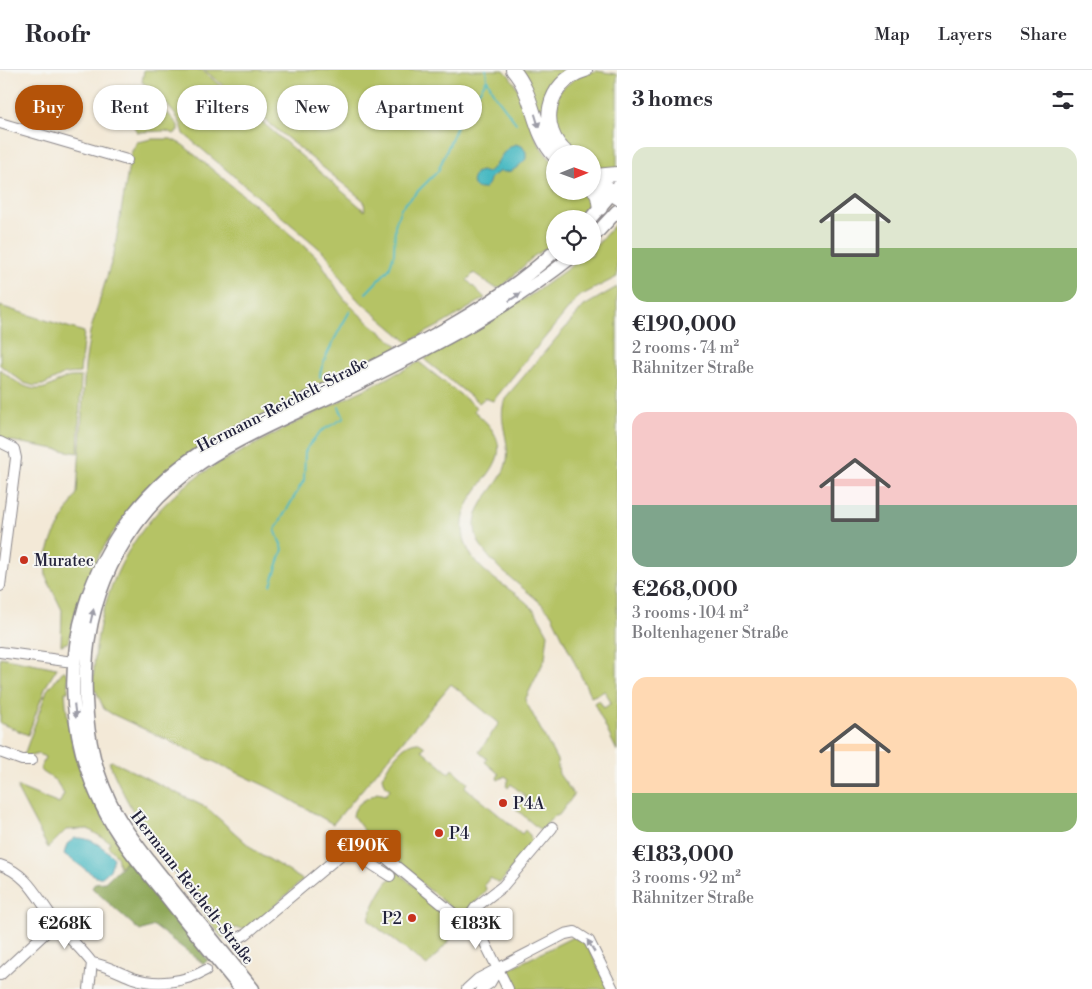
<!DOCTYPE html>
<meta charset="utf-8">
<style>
body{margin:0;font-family:"Libre Bodoni",serif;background:#f2f2f3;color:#2b2b33;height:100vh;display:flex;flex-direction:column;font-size:19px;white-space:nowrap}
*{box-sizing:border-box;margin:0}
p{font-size:16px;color:#7c7c81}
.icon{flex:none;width:28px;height:28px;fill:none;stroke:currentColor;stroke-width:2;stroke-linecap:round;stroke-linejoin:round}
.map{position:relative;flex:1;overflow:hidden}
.sheet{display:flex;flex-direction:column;background:#fff;width:475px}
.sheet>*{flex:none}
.guide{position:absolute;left:15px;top:15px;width:475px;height:45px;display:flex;gap:10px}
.needle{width:32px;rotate:89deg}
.tools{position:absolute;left:546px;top:75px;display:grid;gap:10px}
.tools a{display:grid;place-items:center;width:55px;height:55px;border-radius:50%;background:#fff;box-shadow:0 1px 4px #0004;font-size:25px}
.price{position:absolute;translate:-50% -42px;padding:0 11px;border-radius:5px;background:#fff;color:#222;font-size:16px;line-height:32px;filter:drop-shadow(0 1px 2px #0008)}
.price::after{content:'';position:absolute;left:50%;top:30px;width:15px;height:11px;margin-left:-8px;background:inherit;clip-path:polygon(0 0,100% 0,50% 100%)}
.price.current{background:#b45309;color:#fff}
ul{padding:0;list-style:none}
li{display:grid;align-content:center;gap:10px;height:265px;padding:0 15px}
li span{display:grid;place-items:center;height:155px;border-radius:15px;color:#555}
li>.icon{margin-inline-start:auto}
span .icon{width:90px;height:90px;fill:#fffc;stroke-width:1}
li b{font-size:21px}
h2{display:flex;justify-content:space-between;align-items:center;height:60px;padding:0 15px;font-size:21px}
.chip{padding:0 18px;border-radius:22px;background:#fff;box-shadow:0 1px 4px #0004;font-size:18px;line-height:45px}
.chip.current{background:#b45309;color:#fff}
header{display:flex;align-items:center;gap:30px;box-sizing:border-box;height:70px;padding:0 25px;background:#fff;border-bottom:1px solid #e1e1e2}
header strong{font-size:24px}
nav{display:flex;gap:28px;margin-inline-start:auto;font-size:18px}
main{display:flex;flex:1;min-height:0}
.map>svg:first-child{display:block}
.green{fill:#b5c365;stroke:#6c7250}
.forest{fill:#90a95a;stroke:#59664a}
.water{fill:#4ab9c2;stroke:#366e7e}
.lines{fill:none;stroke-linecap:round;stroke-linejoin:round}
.stream{stroke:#4ab9c2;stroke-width:2}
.minor-casing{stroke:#8a8689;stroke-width:12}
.major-casing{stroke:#8a8689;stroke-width:15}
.highway-casing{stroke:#8a8689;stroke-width:16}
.minor{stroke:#fff;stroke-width:10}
.major{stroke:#fff;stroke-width:12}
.highway{stroke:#fff;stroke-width:14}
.oneway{fill:#9c9ca7}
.poi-dot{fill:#c8321e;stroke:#f6f6f2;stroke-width:2}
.labels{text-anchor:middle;stroke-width:4;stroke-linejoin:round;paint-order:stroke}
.street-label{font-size:16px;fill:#22223b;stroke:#f6f6f2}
.poi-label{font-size:16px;fill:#22223b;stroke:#f6f6f2;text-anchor:start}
</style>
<header>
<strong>Roofr</strong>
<nav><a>Map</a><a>Layers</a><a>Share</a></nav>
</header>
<main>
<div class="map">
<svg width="617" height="919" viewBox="0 0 617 919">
<rect width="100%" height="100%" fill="#f6f6f2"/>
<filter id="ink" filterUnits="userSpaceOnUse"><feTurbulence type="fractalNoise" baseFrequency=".02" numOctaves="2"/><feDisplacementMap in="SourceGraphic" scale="10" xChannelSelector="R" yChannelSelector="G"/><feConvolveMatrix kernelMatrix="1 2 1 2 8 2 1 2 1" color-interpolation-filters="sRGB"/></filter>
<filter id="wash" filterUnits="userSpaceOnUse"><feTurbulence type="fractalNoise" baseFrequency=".0096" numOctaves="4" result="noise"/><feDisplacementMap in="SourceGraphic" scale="20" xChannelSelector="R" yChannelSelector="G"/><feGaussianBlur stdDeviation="1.12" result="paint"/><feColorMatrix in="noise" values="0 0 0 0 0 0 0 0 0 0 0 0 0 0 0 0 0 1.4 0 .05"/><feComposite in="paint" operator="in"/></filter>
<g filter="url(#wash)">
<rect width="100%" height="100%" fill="#f3e9d7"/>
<path class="green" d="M144 0H202L365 141 364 131 204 0H504C531 26 525 70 555 93V121H592L593 138 583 149H555V173L534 186 501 218 494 217 474 203 467 210 485 228 444 253 408 272 356 228 343 212 327 185 184 64C180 44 158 25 142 12Z
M517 0H570L545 38H537Z
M597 1 617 4V100H592V84H573L554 59 559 21 581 4Z
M152 31 158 32 178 55V61L174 64 166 61 137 62 134 57 140 42Z
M152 69H171L183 75 315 185C329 201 335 220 349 234 363 249 381 262 397 275V278L162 406C116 448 77 510 69 572L61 575 62 540 46 507 45 490 53 467 77 423 85 295 90 262 114 183 131 83 137 72Z
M617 152V207L578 227 493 331 485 328 479 333 426 291 425 289 534 223 585 186H592L593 179Z
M617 217V681L594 633 599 630 604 638 611 633 605 621 591 627 552 545C530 517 466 487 476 447 482 425 503 413 507 390 510 367 496 349 506 327L584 236Z
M0 236 84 262 80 303 65 304 43 315 34 316 24 313 0 295Z
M419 292 476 337 474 341C537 393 459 409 463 460 466 501 508 513 532 538 539 546 543 555 548 564L545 589 525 630 557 690 559 704 574 725 559 745 553 747 541 761 516 739 526 727 511 714 508 718 506 716 509 709 505 706 498 710 497 708 499 704 485 692 487 689 479 682 499 653 451 614 333 754 270 718 112 644 104 639 96 621H93C94 532 125 458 200 405 220 391 242 382 263 370 314 342 368 319 419 292Z
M0 299C15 312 33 326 52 315 64 308 68 306 81 307L78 383 0 369Z
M0 587 57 598 46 616 28 665 0 653Z
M64 600 68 606V622H65C69 689 92 734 129 789L119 797 117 786 108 776 110 772 88 759 66 760 48 778 18 721V717L59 734 64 724 56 711 40 700 45 687 39 684 23 688 47 620Z
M418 672 425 677 422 680 449 703 452 699 468 713 465 717 522 764 525 760 530 765 532 775 500 813 490 808 484 815 486 818 485 822 462 847 374 774 353 746C354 733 367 729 377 723L386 725 390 719 384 714 382 707C389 694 402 672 418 672Z
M112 691 207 738 254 780 303 810 248 859 235 858 222 868C181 811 135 757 109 692Z
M398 802 458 855 455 864 427 896 369 851C369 840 388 805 398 802Z
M573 867 586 873 609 919H509L505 901Z"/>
<path class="forest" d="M129 789 208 890 204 894 154 856 140 861 92 818 95 813 105 812Z"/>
<path class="water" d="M515 74 522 76 526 82V89C519 96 511 105 500 101L490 108C489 121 476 123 472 111L475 103 481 101 487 103C501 93 497 84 515 74Z
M75 768C92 767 103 777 114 788L110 800 102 807H96L64 784 67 774Z"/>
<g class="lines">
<path class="stream" d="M487 9 494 24 516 53
M366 223 389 199 394 184 395 155 401 138 438 101 457 56 487 9 486 0
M320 308C318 297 343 253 350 241
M271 515 283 479 275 460 304 410 305 382 309 375 321 361 344 348 339 337"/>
</g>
</g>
<g filter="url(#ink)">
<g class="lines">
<g class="minor-casing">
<path id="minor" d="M0 53 127 90
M0 372 14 379 16 388 0 516
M0 582 73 592
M0 682 22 690H32
M348 779 390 806
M0 795C29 804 38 830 56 852 67 867 81 878 92 893L89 919
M465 853 476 837 503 816 552 758
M237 869 246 864 355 773 363 769 482 867 508 919
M92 893C106 895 120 903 133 908 157 916 185 912 206 900
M0 905 56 853
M467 919 478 909 565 864 575 862 589 871 613 919
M481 919 490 913 498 899"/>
</g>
<g class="major-casing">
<path id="major" d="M590 149 617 117
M592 168 617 141
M241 919C214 886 188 854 162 821 140 794 117 767 102 736 37 604 86 452 210 376 231 364 254 354 276 344 371 296 476 254 555 181
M253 919C225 885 198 851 170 817 152 794 132 771 117 745 91 699 84 651 86 599 89 515 131 439 202 392 248 362 310 337 361 312 434 276 508 238 573 186"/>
</g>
<g class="highway-casing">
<path id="highway" d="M513 0C535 25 532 62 555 86
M568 84C536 59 547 11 585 0
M592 103 617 127
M595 106 617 104
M592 116 598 126 600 138"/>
</g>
<use href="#minor" class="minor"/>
<use href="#major" class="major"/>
<use href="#highway" class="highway"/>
</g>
<defs><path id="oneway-solid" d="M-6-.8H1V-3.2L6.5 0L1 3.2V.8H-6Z" transform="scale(1.25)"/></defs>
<g class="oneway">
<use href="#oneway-solid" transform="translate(537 51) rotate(73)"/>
<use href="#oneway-solid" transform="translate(515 227) rotate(-34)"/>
<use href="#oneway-solid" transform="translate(92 546) rotate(-77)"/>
<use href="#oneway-solid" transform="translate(75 641) rotate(83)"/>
<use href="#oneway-solid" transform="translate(591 876) rotate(-121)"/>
</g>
</g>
<g class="poi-dot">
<circle cx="24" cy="490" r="5"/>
<circle cx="503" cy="733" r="5"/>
<circle cx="439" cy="763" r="5"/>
<circle cx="412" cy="848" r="5"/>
</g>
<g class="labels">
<g class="street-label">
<text transform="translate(282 334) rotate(-27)" y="6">Hermann-Reichelt-Straße</text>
<text transform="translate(193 817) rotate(52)" y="6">Hermann-Reichelt-Straße</text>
</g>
<g class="poi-label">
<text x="34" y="496">Muratec</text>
<text x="513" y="739">P4A</text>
<text x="449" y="769">P4</text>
<text x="402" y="854" text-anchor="end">P2</text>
</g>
</g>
</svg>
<div class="tools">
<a><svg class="needle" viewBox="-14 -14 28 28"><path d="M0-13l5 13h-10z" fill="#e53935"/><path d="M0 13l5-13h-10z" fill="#7c7c81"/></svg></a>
<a><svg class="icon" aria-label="locate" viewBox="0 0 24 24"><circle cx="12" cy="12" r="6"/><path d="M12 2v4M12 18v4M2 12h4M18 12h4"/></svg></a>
</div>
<b class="price current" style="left:363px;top:802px">€190K</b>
<b class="price" style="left:65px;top:880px">€268K</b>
<b class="price" style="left:476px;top:880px">€183K</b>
<div class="guide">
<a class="chip current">Buy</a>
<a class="chip">Rent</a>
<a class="chip">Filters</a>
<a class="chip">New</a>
<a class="chip">Apartment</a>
</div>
</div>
<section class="sheet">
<h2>3 homes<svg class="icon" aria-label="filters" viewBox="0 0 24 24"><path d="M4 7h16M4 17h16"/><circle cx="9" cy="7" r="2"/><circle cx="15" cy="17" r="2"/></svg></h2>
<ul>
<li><span style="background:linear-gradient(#dfe7d0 65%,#8fb573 0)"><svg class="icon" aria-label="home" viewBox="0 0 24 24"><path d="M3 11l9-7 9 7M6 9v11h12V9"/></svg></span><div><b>€190,000</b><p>2 rooms · 74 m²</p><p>Rähnitzer Straße</p></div></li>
<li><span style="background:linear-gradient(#f6c9c9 60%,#7fa58c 0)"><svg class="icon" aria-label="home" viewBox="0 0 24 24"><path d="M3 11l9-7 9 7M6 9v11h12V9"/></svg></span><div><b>€268,000</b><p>3 rooms · 104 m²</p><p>Boltenhagener Straße</p></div></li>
<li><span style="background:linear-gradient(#ffd9b3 75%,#8fb573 0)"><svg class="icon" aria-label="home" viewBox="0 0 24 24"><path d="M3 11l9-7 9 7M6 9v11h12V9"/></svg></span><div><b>€183,000</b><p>3 rooms · 92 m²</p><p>Rähnitzer Straße</p></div></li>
</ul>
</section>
</main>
